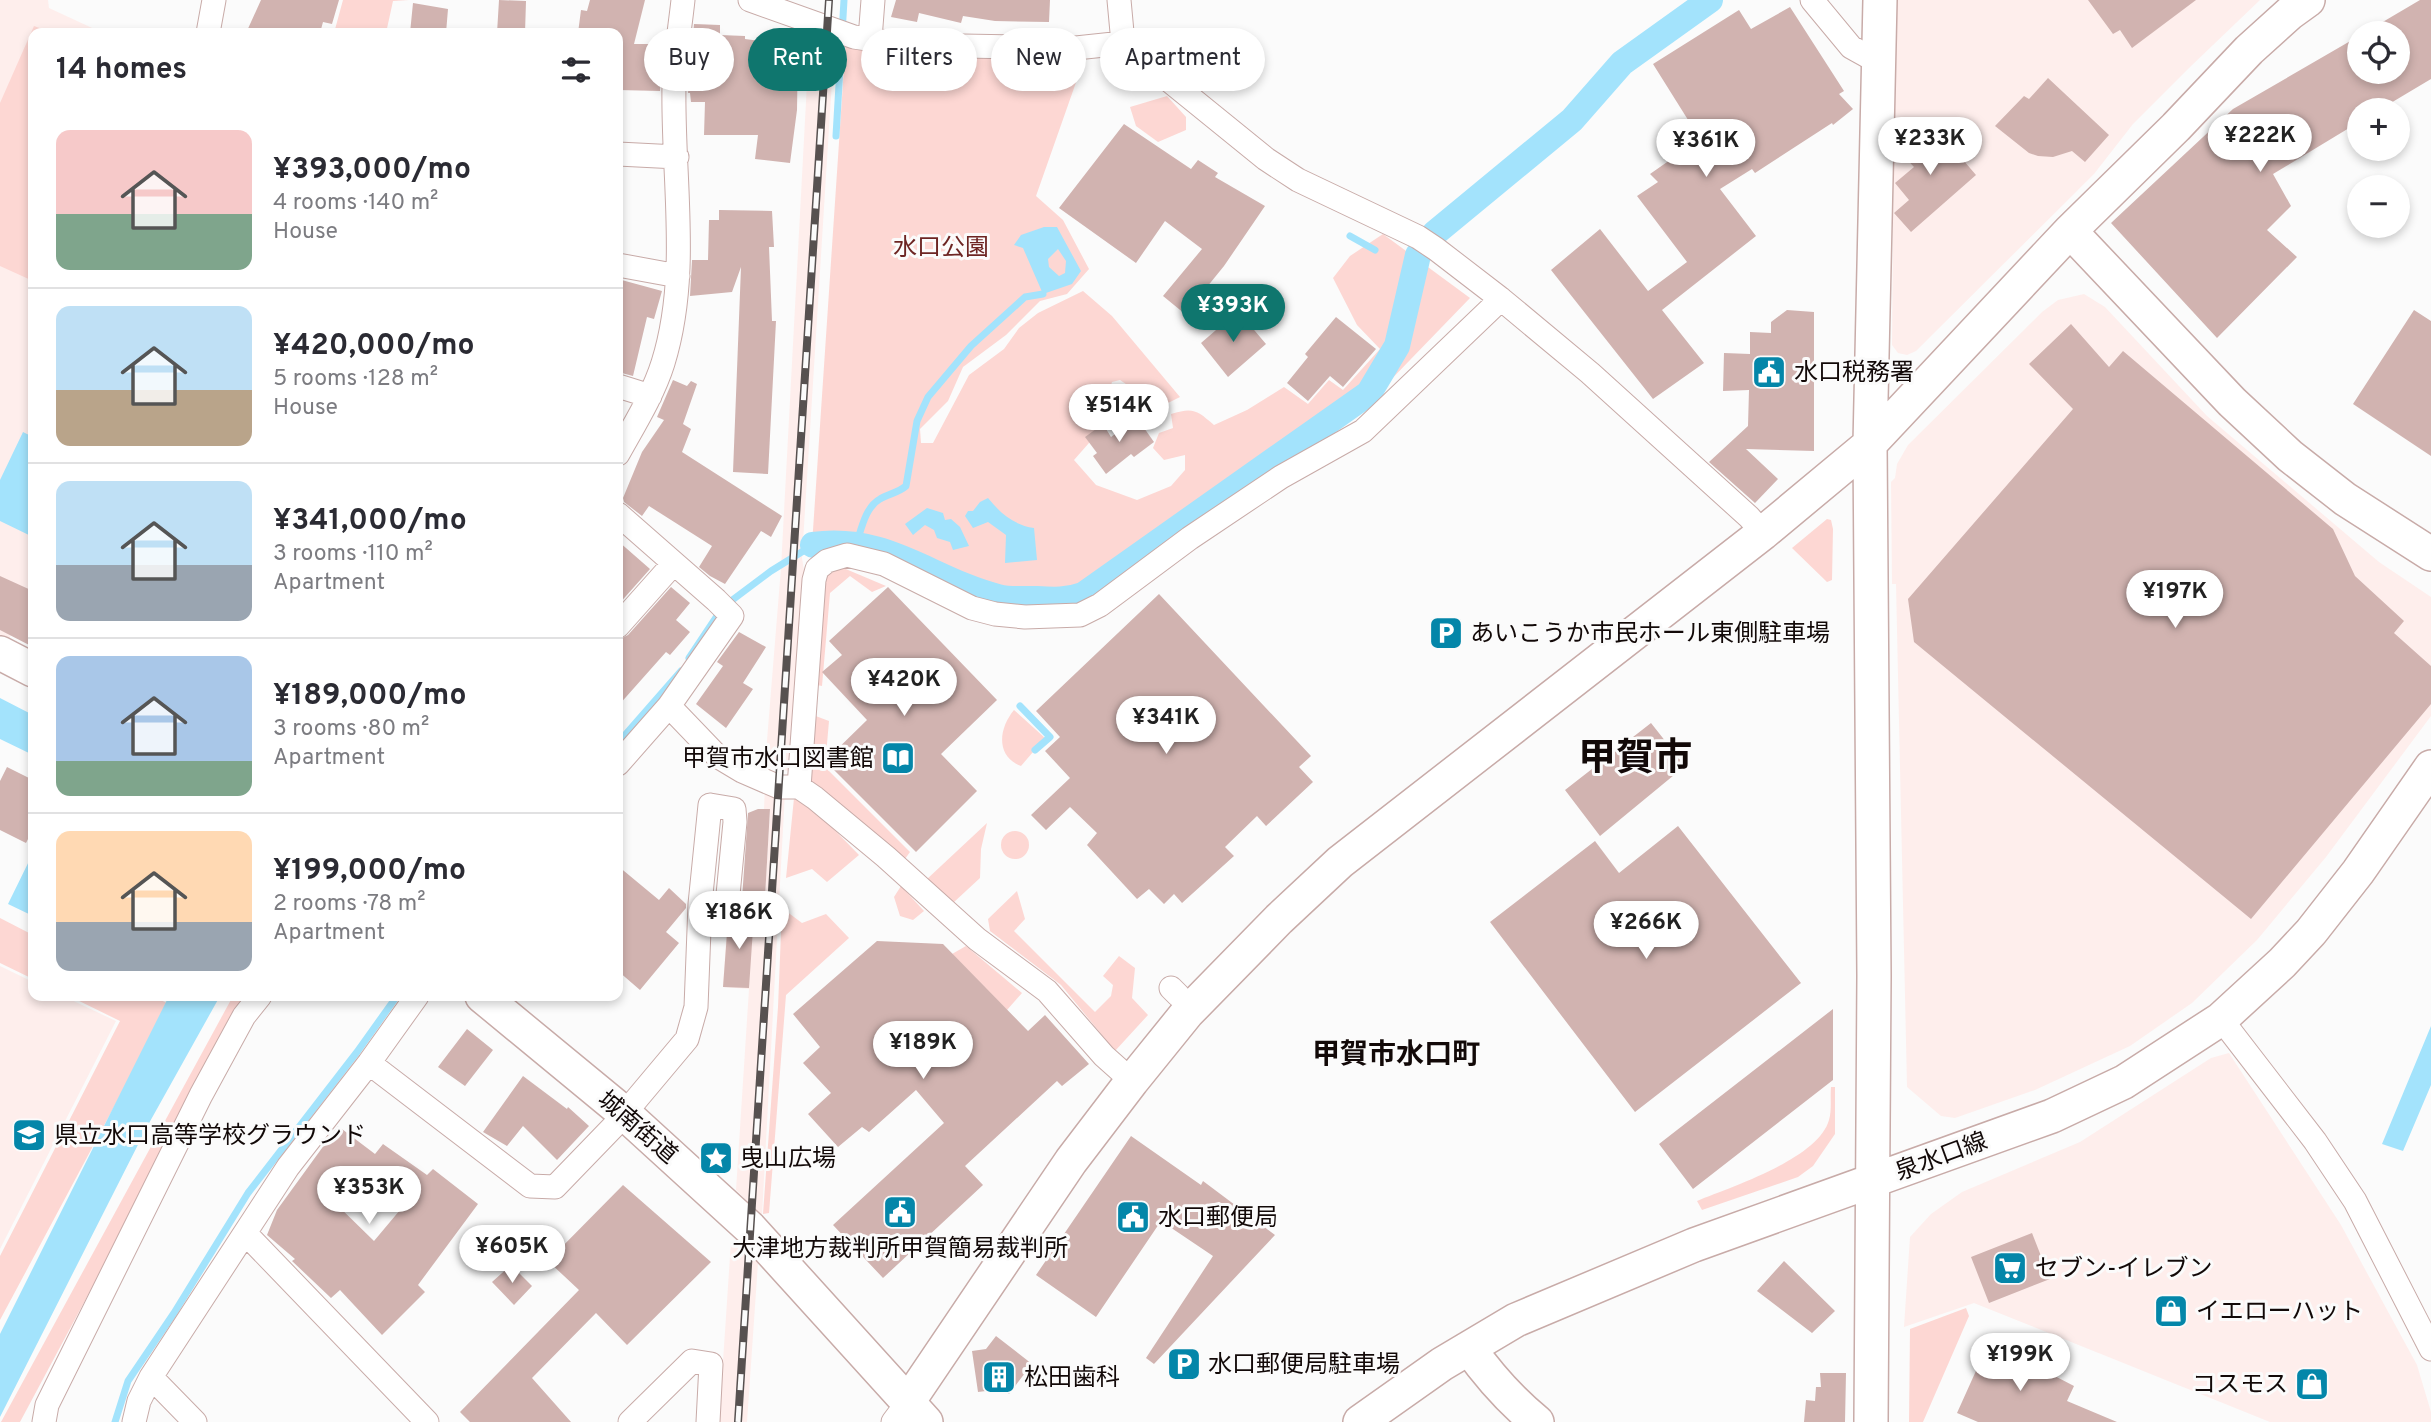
<!DOCTYPE html>
<meta charset="utf-8">
<style>
body{margin:0;font-family:Overpass,"Noto Sans JP",sans-serif;background:#f2f2f3;color:#2b2b33;height:100vh;display:flex;flex-direction:column;font-size:26px;white-space:nowrap}
*{box-sizing:border-box;margin:0}
p{font-size:23px;color:#7c7c81}
.icon{flex:none;width:38px;height:38px;fill:none;stroke:currentColor;stroke-width:2;stroke-linecap:round;stroke-linejoin:round}
.map{position:relative;flex:1;overflow:hidden}
.sheet{position:absolute;left:28px;top:28px;width:595px;height:973px;display:flex;flex-direction:column;background:#fff;border-radius:14px;box-shadow:0 4px 10px #0003}
.sheet>*{flex:none}
.guide{position:absolute;left:644px;top:28px;width:665px;height:63px;display:flex;gap:14px}
.controls{position:absolute;left:2347px;top:21px;display:grid;gap:14px}
.controls a{display:grid;place-items:center;width:63px;height:63px;border-radius:50%;background:#fff;box-shadow:0 4px 10px #0003;font-size:35px}
.price{position:absolute;translate:-50% -60px;padding:0 16px;border-radius:24px;background:#fff;color:#222;font-size:23px;line-height:46px;filter:drop-shadow(0 2px 4px #0008)}
.price::after{content:'';position:absolute;left:50%;top:42px;width:21px;height:16px;margin-left:-10px;background:inherit;clip-path:polygon(0 0,100% 0,50% 100%)}
.price.current{background:#0f766e;color:#fff}
ul{padding:0;list-style:none}
li{display:flex;align-items:center;gap:21px;height:175px;padding:0 28px}
li+li{border-top:2px solid #e1e1e2}
li span{display:grid;place-items:center;flex:none;width:196px;height:140px;border-radius:14px;color:#555}
li>.icon{margin-inline-start:auto}
span .icon{width:84px;height:84px;fill:#fffc;stroke-width:1}
li b{font-size:30px}
h2{display:flex;justify-content:space-between;align-items:center;height:84px;padding:0 28px;font-size:30px}
.tag{padding:0 24px;border-radius:32px;background:#fff;box-shadow:0 4px 10px #0003;font-size:24px;line-height:63px}
.tag.current{background:#0f766e;color:#fff}
.map>svg:first-child{display:block}
.built{fill:#feeeec}
.green{fill:#fdd7d3}
.water{fill:#a3e3fc;fill-rule:evenodd}
.lines{fill:none;stroke-linecap:round;stroke-linejoin:round}
.stream{stroke:#a3e3fc;stroke-width:7}
.canal{stroke:#a3e3fc;stroke-width:26}
.building{fill:#d1b3b0;fill-rule:evenodd}
.street-casing{stroke:#c8aba8;stroke-width:25}
.secondary-casing{stroke:#c8aba8;stroke-width:36}
.street{stroke:#fff;stroke-width:23}
.secondary{stroke:#fff;stroke-width:33}
.rail-casing{stroke:#575150;stroke-width:8}
.rail{stroke:#fbfbfb;stroke-width:5;stroke-dasharray:16;stroke-linecap:butt}
.labels{text-anchor:middle;stroke-width:6;stroke-linejoin:round;paint-order:stroke}
.park-label{font-size:24px;fill:#6d2523;stroke:#fbfbfb}
.poi-label{font-size:24px;fill:#120908;stroke:#fbfbfb;text-anchor:start}
.street-label{font-size:24px;fill:#120908;stroke:#fbfbfb}
.quarter-label{font-size:28px;font-weight:bold;fill:#120908;stroke:#fbfbfb}
.town-label{font-size:38px;font-weight:bold;fill:#120908;stroke:#fbfbfb}
</style>
<div class="map">
<svg width="2431" height="1422" viewBox="0 0 2431 1422">
<rect width="100%" height="100%" fill="#fbfbfb"/>
<path class="built" d="M0 0H48L49 8 103 33H33V588L8 641 0 637Z
M1895 0H2260L2189 68 2133 124 2094 174 1916 351 1907 355 1898 353 1892 345Z
M810 27 835 33 802 558 805 576 788 771 765 765 781 568Z
M2084 294 2105 307 2207 416 2379 562 2431 597V716L2326 857 2257 940 2192 1003 2130 1046 2035 1090 1955 1118 1941 1116 1907 1087 1896 584H1892L1891 482 1895 478 1897 464 1908 445 2042 312 2058 300Z
M765 786 785 792 762 1215 736 1190 749 989 723 987 728 912 764 914 770 810 764 809Z
M0 966 33 982V996H63L116 1021 0 1249Z
M2229 1053 2341 1225 2417 1365 2431 1412V1422H2270L1974 1303 1904 1327 1910 1237 1931 1214 1962 1192 2080 1142 2211 1058Z
M731 1241 758 1263 747 1422H719Z"/>
<path class="green" d="M343 0H409L393 1 386 33H334Z
M34 26 53 33H33V281L0 266V103Z
M846 38 1086 54 1036 196 1063 220 1089 269 1067 294 1040 301 1006 335 963 367 948 401 920 429 921 443H933L969 375 1004 349 1019 328 1038 313 1083 291 1112 316 1180 397 1160 407 1120 380 1112 382 1109 392 1118 410 1074 460 1096 485 1137 500 1171 486 1185 470V455L1164 460 1153 448 1159 433 1173 428 1171 414C1193 407 1197 410 1214 425L1247 410 1284 387 1308 404 1329 380 1343 390 1380 349 1357 325 1333 278 1350 256 1383 234 1470 298 1380 391 1131 574 1072 607 992 602 842 544 812 545Z
M1167 96 1186 117V130L1158 142 1136 126 1130 107Z
M1827 519 1831 520 1833 529 1832 580 1827 582 1792 548Z
M841 567 886 586 872 592 850 576 830 593 822 686 812 684 822 579Z
M1014 710 1045 738 1021 766C995 756 999 728 1014 710Z
M813 715 829 721 825 767 910 852 905 859 807 777Z
M794 798 815 810 859 855 827 882 812 869 786 878Z
M987 823 981 849 980 878 953 903 926 880Z
M1001 845a14 14 0 1 1 28 0a14 14 0 1 1-28 0Z
M901 886 924 911 913 920 900 916 894 897Z
M1017 891 1025 919 1014 931 1095 1012 1111 996 1113 985 1103 976 1119 956 1135 968 1132 998 1148 1015 1115 1051 1061 985 990 931 988 919Z
M782 908 802 923 826 914 849 938 786 995 769 1213 763 1214 778 1007Z
M0 918 33 935V979L0 963Z
M966 946 1022 993 1007 1010 952 954Z
M69 996H152L169 1004 0 1320V1256L120 1021Z
M233 996H248L20 1422H1Z
M1831 1087H1835V1134L1813 1166 1798 1177 1702 1210 1697 1201C1731 1187 1818 1159 1829 1120 1832 1110 1830 1097 1831 1087Z
M1966 1308 1969 1316 1923 1422H1909L1910 1329Z"/>
<path class="water" d="M1044 227H1057L1081 271 1072 284 1043 294 1023 248 1014 245 1021 235ZM1058 249 1066 261 1065 273 1059 276 1049 267 1048 259Z
M23 432 33 437V537L0 521V480Z
M988 498C1001 514 1014 525 1034 528L1037 560 1005 563 1006 535 988 522 973 528 965 516 968 511H973L980 502Z
M927 508 943 513 945 520 951 519 960 527 969 546 953 550 950 542 937 538 934 530 925 525 913 535 905 524Z
M0 698 33 715V755L0 739Z
M33 853V916L8 904Z
M169 996H220L148 1125 0 1417V1334Z
M2431 1026V1085L2403 1151 2382 1144Z"/>
<g class="lines">
<path class="stream" d="M836 136 844 0
M1350 236 1375 250
M1407 274 1412 277
M856 545C861 531 865 507 880 499 888 494 898 493 906 486L917 421 928 397 971 346 1025 297 1043 294
M689 658 723 607 771 571 813 545
M1020 706 1050 737 1035 750
M618 743 681 671
M115 1422 128 1381 174 1313 248 1193 357 1052 397 996"/>
<path class="canal" d="M813 545C888 535 931 580 998 597 1010 600 1023 599 1035 599 1053 600 1067 601 1083 595L1369 393 1397 346 1418 255 1435 233 1572 120 1622 63 1710 0"/>
</g>
<path class="building" d="M261 0H339L332 24 323 22 320 33H246Z
M499 0 526 1 525 33H497Z
M590 0H645L634 44H664L660 91 618 90V33H578L581 10 587 11Z
M896 0H1050L1049 22 995 21 963 16 961 23 919 13 917 22 891 17Z
M2088 0H2196L2132 48 2120 30 2113 34Z
M2420 0H2431V79L2379 110H2359V122L2273 174 2291 206 2267 230 2297 257 2217 338 2111 223 2233 109 2359 36V72H2398V33H2364Z
M413 3 448 9 446 33H410Z
M1790 7 1844 91 1839 94 1853 109 1833 125 1832 123 1755 173 1752 169 1720 189 1756 236 1662 310 1704 363 1653 399 1551 270 1600 229 1648 291 1687 262 1637 196 1658 182 1650 174 1700 139 1653 64 1739 10 1751 29Z
M694 24 720 25V35L745 36V39L798 46 797 110 790 163 755 159 758 135H704L705 102H691L690 93H688Z
M2048 78 2109 135 2085 162 2072 151 2053 157 2038 156 2029 153 1995 126 2024 96 2029 99Z
M1124 124 1191 169 1198 160 1218 173 1215 177 1265 206 1224 266 1185 314 1163 296 1202 249 1165 221 1136 263 1059 208Z
M1933 125 1976 175 1911 232 1894 213 1909 200 1895 183 1914 167 1901 153Z
M719 210 772 211 774 247H769L772 321H776L768 474 733 472 741 267 732 292 690 296 692 260H708L709 220H719Z
M618 279 662 291 654 319 647 317 633 376 618 372Z
M1787 310 1814 312V451L1746 449 1778 479 1755 503 1709 462 1748 426 1749 390 1723 391 1724 353 1750 354V332L1771 333V322Z
M2414 310 2431 321V456L2353 404Z
M1238 311 1266 344 1228 377 1201 343Z
M1336 317 1376 349 1343 387 1330 376 1308 401 1287 383 1308 357 1305 354Z
M2071 324 2109 367 2123 351 2333 529 2355 576 2404 621 2394 633 2431 666V704L2251 919 1914 642 1908 599 2073 409 2029 364Z
M673 380 687 386 691 381 697 384 683 424 691 429 682 452 782 516 771 537 761 531 725 584 710 576 699 567 712 546 649 506 642 516 624 502 623 498 642 452 664 420 657 417Z
M1137 418 1154 442 1134 457 1131 454 1106 474 1093 456 1097 453 1085 437 1103 424 1111 437Z
M618 541 650 569 618 605Z
M0 576 33 591V647L0 630Z
M671 587 690 603 676 620 690 632 670 655 666 652 618 706V640L628 635Z
M888 587 997 700 941 754 977 791 916 852 825 761 867 720 822 672 842 655 829 641Z
M1159 594 1311 756 1299 767 1313 782 1266 826 1257 816 1225 847 1234 856 1182 903 1174 894 1164 904 1149 889 1137 899 1087 845 1097 833 1070 807 1046 830 1031 815 1070 778 1045 751 1060 737 1036 711Z
M739 632 766 647 743 683 753 689 726 728 696 704 723 666 717 662Z
M1651 723 1685 766 1600 836 1565 790Z
M7 767 33 780V829L26 843 0 830V781Z
M758 809H770L764 915 741 913 748 813Z
M1678 826 1801 983 1635 1112 1490 922 1595 841 1619 873Z
M618 866 659 900 669 888 686 904V908L666 932 679 943 640 990 618 971Z
M738 913 754 914 749 988 723 987 728 920Z
M877 941 943 944 1028 1031 1045 1015 1089 1064 1062 1086 1057 1081 965 1166 983 1185 883 1278 833 1225 944 1123 916 1090 869 1132 862 1127 838 1147 808 1114 831 1093 803 1063 820 1047 793 1014Z
M1833 1009V1080L1693 1189 1659 1144Z
M467 1029 493 1050 465 1086 438 1067Z
M523 1076 567 1109 568 1107 589 1126 557 1160 523 1126 507 1146 483 1132Z
M338 1126 375 1154 383 1144 427 1175 433 1169 478 1204 418 1285 425 1292 382 1335 340 1290 331 1298 292 1261 295 1259 267 1235 277 1210ZM352 1170 400 1210 374 1241 331 1199Z
M1131 1136 1201 1185 1203 1181 1275 1235 1154 1364 1146 1358 1213 1256 1161 1221 1096 1317 1036 1275Z
M623 1185 711 1262 627 1345 596 1313 532 1378 571 1422H470L460 1412 579 1290 548 1261Z
M2032 1233 2050 1279 1989 1303 1971 1257Z
M1784 1261 1835 1311 1812 1333 1757 1291Z
M511 1265 532 1286 514 1305 492 1282Z
M996 1336 1032 1364 1009 1394 1002 1389 978 1392 972 1351 986 1349Z
M1989 1342 2074 1386 2067 1401 2117 1422H1978L1957 1413Z
M1820 1373H1846L1845 1422H1804L1806 1400 1815 1401 1816 1387H1821Z"/>
<g class="lines">
<g class="street-casing">
<path id="street" d="M750 0 854 37 908 45 1076 48 1123 43 1266 159 1298 180 1418 237 1436 249 1501 299 1590 373 1749 517 1763 533
M1119 0 1123 43
M1812 0 1851 47 1878 62
M208 33 214 0
M870 39 873 0
M618 154 677 157
M618 265 678 276
M618 386 650 396
M618 454C634 425 653 395 663 363 691 273 672 177 674 85 675 57 680 28 683 0
M618 514 716 600 732 616 669 706 618 764
M618 626 674 563
M669 706 717 756 742 771 779 787H799L815 798 886 857 977 939 1047 991 1104 1056 1132 1081
M799 787 814 580 817 569 827 561 847 555 884 564 972 608 995 614 1025 617 1080 615 1100 605 1190 538 1281 477 1363 431 1501 299
M1171 988 1178 995
M2221 1019 2315 1141 2355 1201 2431 1349
M369 1063 530 1186 555 1187 614 1126 687 1039 696 1007 700 904 710 805 734 809 735 822 727 905 700 918
M245 1233 427 1422
M151 1377 195 1422
M44 1422 47 1405 201 1095 244 1016 260 996
M134 1422 139 1401 151 1377 288 1167 369 1063 417 996
M630 1422 692 1361 711 1364 708 1422
M893 1422 908 1402"/>
</g>
<g class="secondary-casing">
<path id="secondary" d="M2070 231 2232 402 2290 456 2345 499 2431 554
M0 653 33 670
M482 996 624 1113 750 1228 926 1422
M1469 1348C1489 1376 1510 1400 1537 1422
M908 1402 1071 1161 1132 1081 1187 1013 1279 919 1340 862 1763 533 1870 444 2070 231 2176 127 2249 50 2290 13 2308 0
M1360 1422 1442 1364 1516 1320 1694 1245 2052 1116 2124 1082 2221 1019 2282 963 2311 932 2358 872 2431 767
M1871 1422 1874 976 1870 444 1880 0"/>
</g>
<use href="#street" class="street"/>
<use href="#secondary" class="secondary"/>
<g class="rail-casing">
<path id="rail" d="M738 1422 829 0"/>
</g>
<use href="#rail" class="rail"/>
</g>
<defs>
<g id="civic-square" transform="scale(1.75)"><rect x="-9" y="-9" width="18" height="18" rx="4" fill="#0486a9" stroke="#fbfbfb"/><path d="M-.6-6.5H3V-4.5H.6V-3L4-1V1h2V6H-6V1h2V-1L-.6-3ZM-1.2 2.5V6h2.4V2.5Z" fill="#fff"/></g>
<g id="parking-square" transform="scale(1.75)"><rect x="-9" y="-9" width="18" height="18" rx="4" fill="#0486a9" stroke="#fbfbfb"/><path d="M-3.5-5.5H1a3.5 3.5 0 0 1 0 7H-1V5.5H-3.5ZM-1-3.4V-.6H.8a1.4 1.4 0 0 0 0-2.8Z" fill="#fff"/></g>
<g id="library-square" transform="scale(1.75)"><rect x="-9" y="-9" width="18" height="18" rx="4" fill="#0486a9" stroke="#fbfbfb"/><path d="M-6-4Q-3-5.5-.7-3.5V5Q-3 3-6 4ZM6-4Q3-5.5 .7-3.5V5Q3 3 6 4Z" fill="#fff"/></g>
<g id="school-square" transform="scale(1.75)"><rect x="-9" y="-9" width="18" height="18" rx="4" fill="#0486a9" stroke="#fbfbfb"/><path d="M0-5L7-2L0 1L-7-2ZM-4 1L0 2.5L4 1V4Q0 6-4 4Z" fill="#fff"/></g>
<g id="sight-square" transform="scale(1.75)"><rect x="-9" y="-9" width="18" height="18" rx="4" fill="#0486a9" stroke="#fbfbfb"/><path d="M0-6L1.8-2.2L6-1.7L2.9 1.2L3.7 5.4L0 3.3L-3.7 5.4L-2.9 1.2L-6-1.7L-1.8-2.2Z" fill="#fff"/></g>
<g id="supermarket-square" transform="scale(1.75)"><rect x="-9" y="-9" width="18" height="18" rx="4" fill="#0486a9" stroke="#fbfbfb"/><path d="M-6-5.5h2.5l.6 2H6L4.5 2H-2.5L-4.4-4H-6ZM-1.5 3.2a1.3 1.3 0 1 0 .1 0ZM3 3.2a1.3 1.3 0 1 0 .1 0Z" fill="#fff"/></g>
<g id="shop-square" transform="scale(1.75)"><rect x="-9" y="-9" width="18" height="18" rx="4" fill="#0486a9" stroke="#fbfbfb"/><path d="M-5-2.5h2.3a2.7 3.5 0 0 1 5.4 0H5L5.5 6h-11ZM-1.5-2.5h3a1.5 2.3 0 0 0-3 0Z" fill="#fff"/></g>
<g id="building-square" transform="scale(1.75)"><rect x="-9" y="-9" width="18" height="18" rx="4" fill="#0486a9" stroke="#fbfbfb"/><path d="M-4-6H4V6H1V3H-1V6H-4ZM-2.5-4.3h1.7v1.8h-1.7ZM.8-4.3h1.7v1.8H.8ZM-2.5-1h1.7V.8h-1.7ZM.8-1h1.7V.8H.8Z" fill="#fff"/></g>
</defs>
<g fill-rule="evenodd">
<use href="#civic-square" x="1769" y="372"/>
<use href="#parking-square" x="1446" y="633"/>
<use href="#library-square" x="898" y="758"/>
<use href="#school-square" x="29" y="1135"/>
<use href="#sight-square" x="716" y="1158"/>
<use href="#civic-square" x="900" y="1212"/>
<use href="#civic-square" x="1133" y="1217"/>
<use href="#supermarket-square" x="2010" y="1268"/>
<use href="#shop-square" x="2171" y="1311"/>
<use href="#parking-square" x="1184" y="1364"/>
<use href="#building-square" x="999" y="1377"/>
<use href="#shop-square" x="2312" y="1384"/>
</g>
<g class="labels">
<g class="park-label">
<text x="941" y="255">水口公園</text>
</g>
<g class="poi-label">
<text x="1794" y="380">水口税務署</text>
<text x="1470" y="641">あいこうか市民ホール東側駐車場</text>
<text x="874" y="766" text-anchor="end">甲賀市水口図書館</text>
<text x="54" y="1143">県立水口高等学校グラウンド</text>
<text x="740" y="1166">曳山広場</text>
<text x="1158" y="1225">水口郵便局</text>
<text x="900" y="1256" text-anchor="middle">大津地方裁判所甲賀簡易裁判所</text>
<text x="2035" y="1276">セブン-イレブン</text>
<text x="2196" y="1319">イエローハット</text>
<text x="1208" y="1372">水口郵便局駐車場</text>
<text x="1024" y="1385">松田歯科</text>
<text x="2288" y="1392" text-anchor="end">コスモス</text>
</g>
<g class="street-label">
<text transform="translate(638 1127) rotate(41)" y="8">城南街道</text>
<text transform="translate(1941 1156) rotate(-20)" y="8">泉水口線</text>
</g>
<g class="quarter-label">
<text x="1396" y="1063">甲賀市水口町</text>
</g>
<g class="town-label">
<text x="1635" y="770">甲賀市</text>
</g>
</g>
</svg>
<div class="controls">
<a><svg class="icon" aria-label="locate" viewBox="0 0 24 24"><circle cx="12" cy="12" r="6"/><path d="M12 2v4M12 18v4M2 12h4M18 12h4"/></svg></a>
<a>+</a>
<a>−</a>
</div>
<b class="price" style="left:2260px;top:174px">¥222K</b>
<b class="price" style="left:1930px;top:177px">¥233K</b>
<b class="price" style="left:1706px;top:179px">¥361K</b>
<b class="price current" style="left:1233px;top:344px">¥393K</b>
<b class="price" style="left:1119px;top:444px">¥514K</b>
<b class="price" style="left:2175px;top:630px">¥197K</b>
<b class="price" style="left:904px;top:718px">¥420K</b>
<b class="price" style="left:1166px;top:756px">¥341K</b>
<b class="price" style="left:739px;top:951px">¥186K</b>
<b class="price" style="left:1646px;top:961px">¥266K</b>
<b class="price" style="left:923px;top:1081px">¥189K</b>
<b class="price" style="left:369px;top:1226px">¥353K</b>
<b class="price" style="left:512px;top:1285px">¥605K</b>
<b class="price" style="left:2020px;top:1393px">¥199K</b>
<div class="guide">
<a class="tag">Buy</a>
<a class="tag current">Rent</a>
<a class="tag">Filters</a>
<a class="tag">New</a>
<a class="tag">Apartment</a>
</div>
<section class="sheet">
<h2>14 homes<svg class="icon" aria-label="filters" viewBox="0 0 24 24"><path d="M4 7h16M4 17h16"/><circle cx="9" cy="7" r="2"/><circle cx="15" cy="17" r="2"/></svg></h2>
<ul>
<li><span style="background:linear-gradient(#f6c9c9 60%,#7fa58c 0)"><svg class="icon" aria-label="home" viewBox="0 0 24 24"><path d="M3 11l9-7 9 7M6 9v11h12V9"/></svg></span><div><b>¥393,000/mo</b><p>4 rooms · 140 m²</p><p>House</p></div></li>
<li><span style="background:linear-gradient(#bfe0f5 60%,#b9a48a 0)"><svg class="icon" aria-label="home" viewBox="0 0 24 24"><path d="M3 11l9-7 9 7M6 9v11h12V9"/></svg></span><div><b>¥420,000/mo</b><p>5 rooms · 128 m²</p><p>House</p></div></li>
<li><span style="background:linear-gradient(#bfe0f5 60%,#9aa5b1 0)"><svg class="icon" aria-label="home" viewBox="0 0 24 24"><path d="M3 11l9-7 9 7M6 9v11h12V9"/></svg></span><div><b>¥341,000/mo</b><p>3 rooms · 110 m²</p><p>Apartment</p></div></li>
<li><span style="background:linear-gradient(#a9c7e8 75%,#7fa58c 0)"><svg class="icon" aria-label="home" viewBox="0 0 24 24"><path d="M3 11l9-7 9 7M6 9v11h12V9"/></svg></span><div><b>¥189,000/mo</b><p>3 rooms · 80 m²</p><p>Apartment</p></div></li>
<li><span style="background:linear-gradient(#ffd9b3 65%,#9aa5b1 0)"><svg class="icon" aria-label="home" viewBox="0 0 24 24"><path d="M3 11l9-7 9 7M6 9v11h12V9"/></svg></span><div><b>¥199,000/mo</b><p>2 rooms · 78 m²</p><p>Apartment</p></div></li>
</ul>
</section>
</div>
